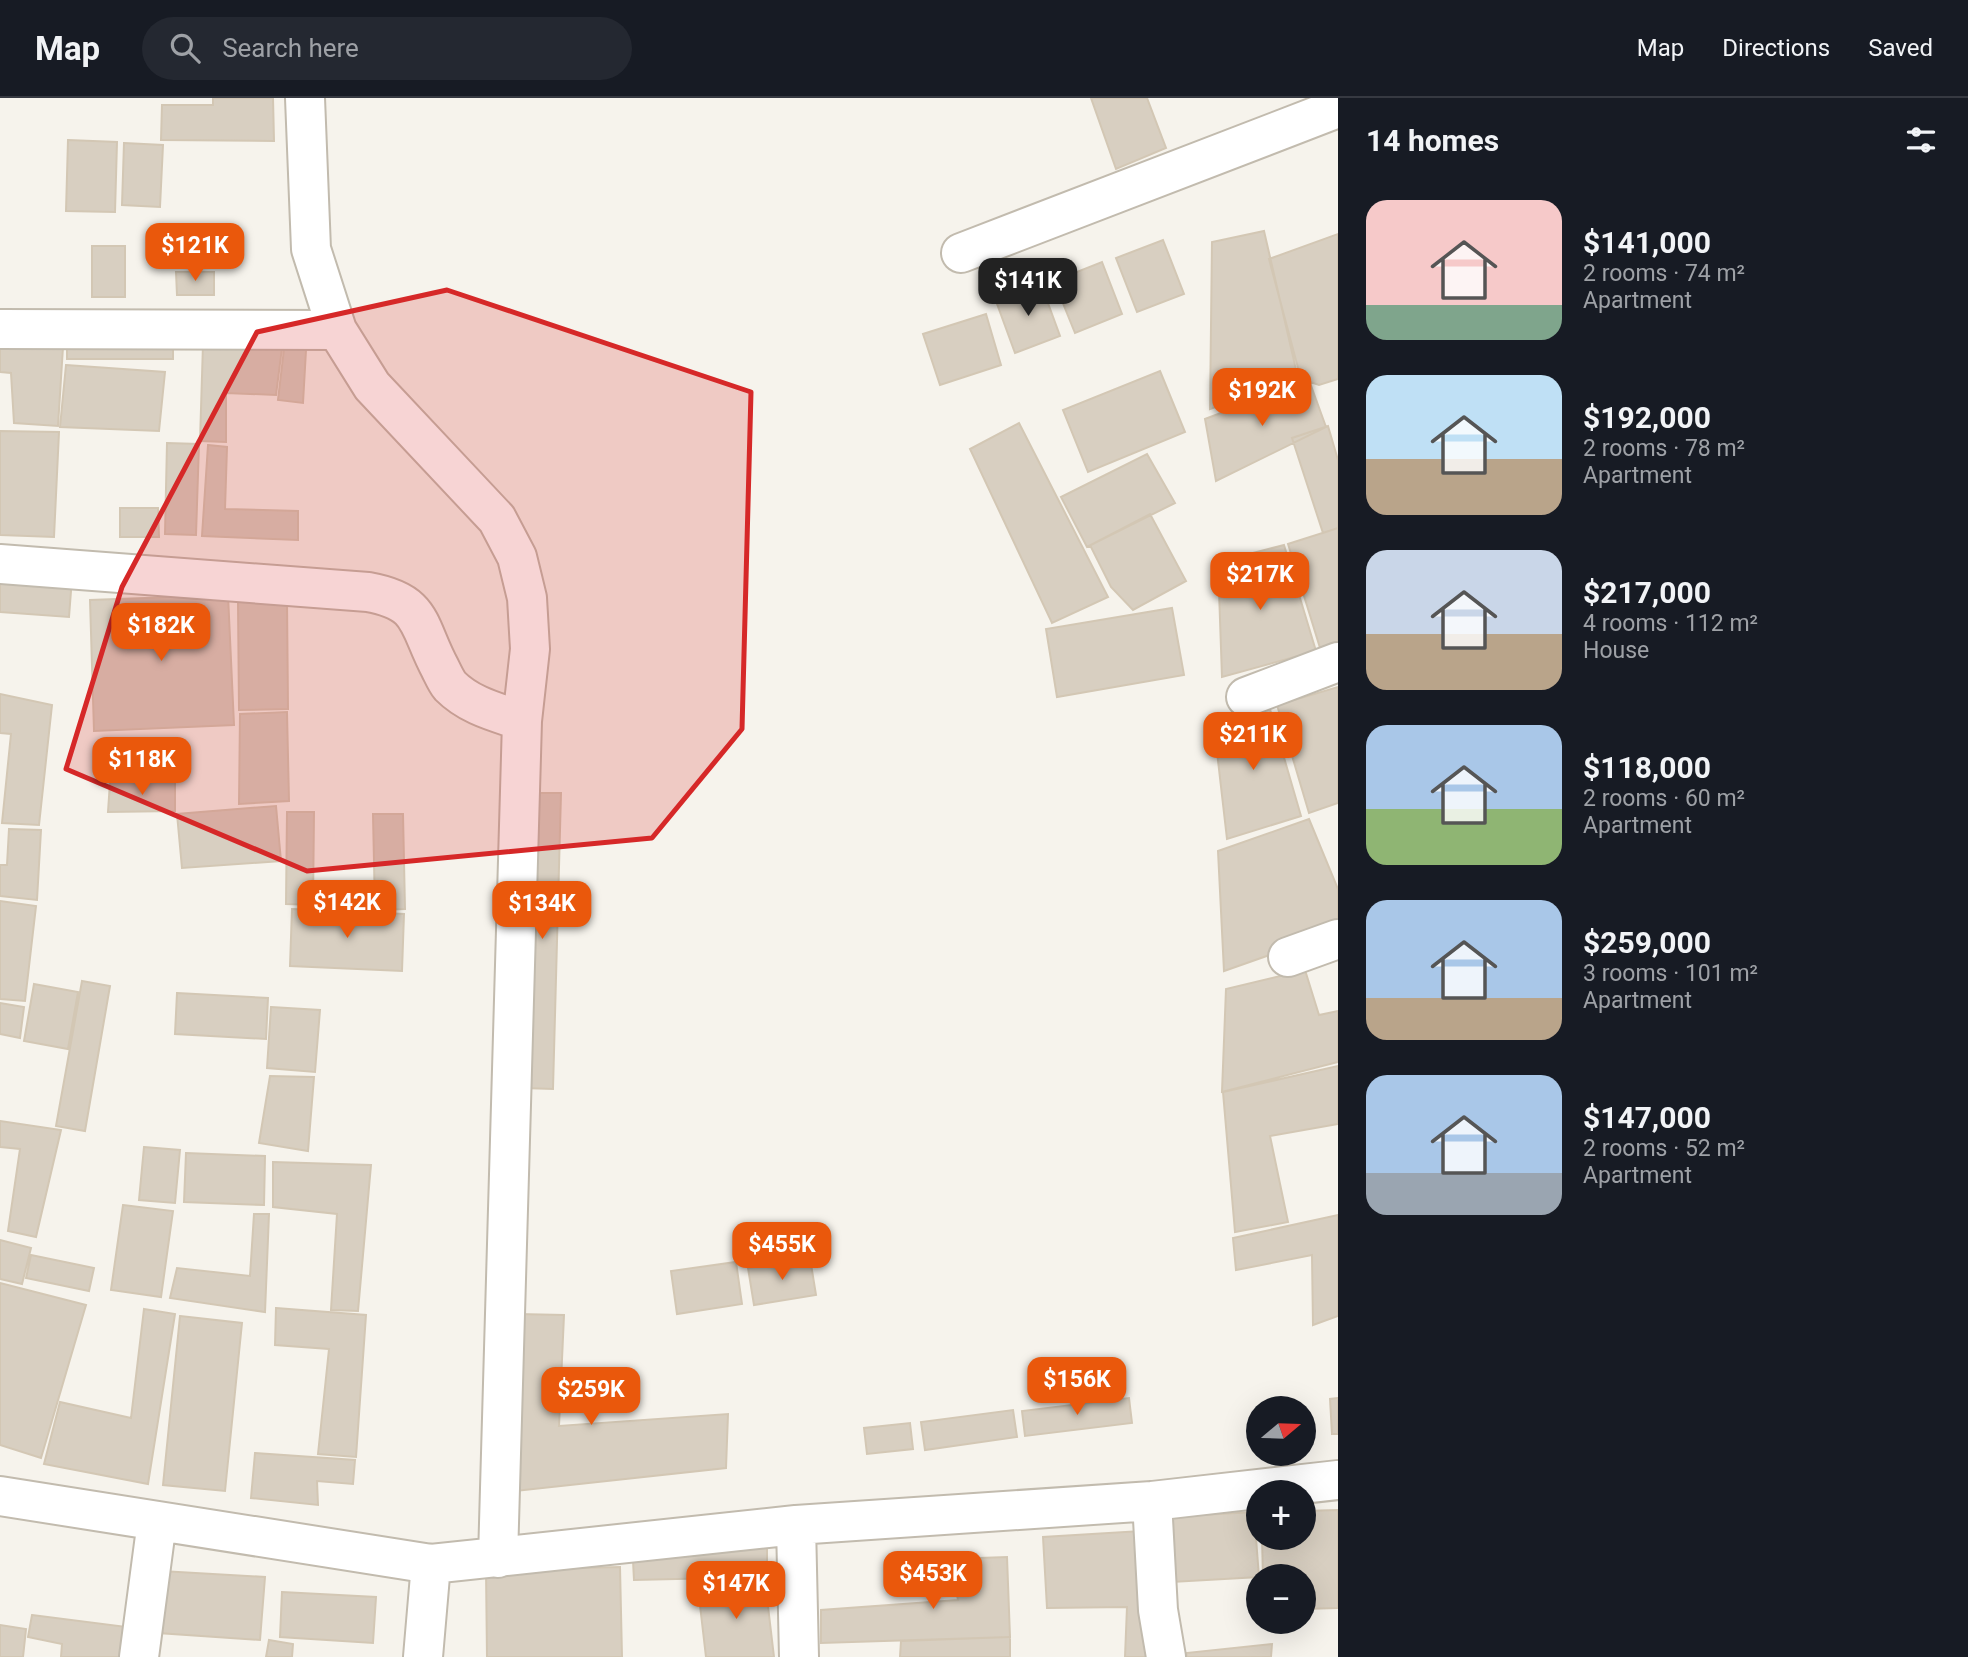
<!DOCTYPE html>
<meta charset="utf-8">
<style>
body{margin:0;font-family:Roboto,sans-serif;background:#242831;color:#f1f3f6;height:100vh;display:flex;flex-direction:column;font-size:26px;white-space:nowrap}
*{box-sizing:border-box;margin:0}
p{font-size:23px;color:#9ea1a6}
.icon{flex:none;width:38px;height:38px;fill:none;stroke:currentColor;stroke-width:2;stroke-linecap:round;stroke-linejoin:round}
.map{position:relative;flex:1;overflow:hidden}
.sheet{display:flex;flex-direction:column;background:#171b24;width:630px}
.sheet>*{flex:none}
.needle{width:46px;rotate:71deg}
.controls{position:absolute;left:1246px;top:1298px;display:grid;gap:14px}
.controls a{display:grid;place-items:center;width:70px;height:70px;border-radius:50%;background:#171b24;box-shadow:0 7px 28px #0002;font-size:35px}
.price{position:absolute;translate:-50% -60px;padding:0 16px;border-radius:14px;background:#ea580c;color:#fff;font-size:23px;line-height:46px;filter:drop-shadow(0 2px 4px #0008)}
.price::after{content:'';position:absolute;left:50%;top:42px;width:21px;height:16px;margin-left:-10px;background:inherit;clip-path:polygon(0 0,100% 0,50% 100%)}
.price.selected{background:#222;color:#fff}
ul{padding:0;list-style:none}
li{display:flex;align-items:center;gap:21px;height:175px;padding:0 28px}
li span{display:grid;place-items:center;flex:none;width:196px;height:140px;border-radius:21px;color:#555}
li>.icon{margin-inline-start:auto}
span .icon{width:84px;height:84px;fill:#fffc;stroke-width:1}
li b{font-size:30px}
h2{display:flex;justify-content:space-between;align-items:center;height:84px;padding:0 28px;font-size:30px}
header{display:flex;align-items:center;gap:42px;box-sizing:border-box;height:98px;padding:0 35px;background:#171b24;border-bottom:2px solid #363941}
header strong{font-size:33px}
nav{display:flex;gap:38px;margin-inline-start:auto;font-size:24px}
.search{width:490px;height:63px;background:#242831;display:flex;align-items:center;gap:18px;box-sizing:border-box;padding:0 24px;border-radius:38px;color:#9ea1a6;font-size:26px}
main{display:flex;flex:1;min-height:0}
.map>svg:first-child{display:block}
.building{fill:#d8cfc1;stroke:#d3c7b4;stroke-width:2}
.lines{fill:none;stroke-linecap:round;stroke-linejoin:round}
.minor-casing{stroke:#c2bbae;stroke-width:42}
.minor{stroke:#fff;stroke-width:38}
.marked{fill:#d62828;fill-opacity:0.2;stroke:#d62828;stroke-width:5;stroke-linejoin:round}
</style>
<header>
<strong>Map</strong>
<div class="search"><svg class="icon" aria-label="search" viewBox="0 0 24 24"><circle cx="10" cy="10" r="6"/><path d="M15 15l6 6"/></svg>Search here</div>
<nav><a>Map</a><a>Directions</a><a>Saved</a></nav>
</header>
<main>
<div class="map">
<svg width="1338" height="1559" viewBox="0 0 1338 1559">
<rect width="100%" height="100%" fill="#f6f3ec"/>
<path class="building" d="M213 0H273L274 43 161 42 162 7H213Z
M1091 0H1147L1166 50 1116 71Z
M68 42 117 44 115 114 66 113Z
M124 45 163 47 160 109 122 107Z
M1264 133 1298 280 1210 311 1212 144Z
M1338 136V281L1319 287 1301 281 1269 161Z
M1163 142 1184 196 1137 214 1116 160Z
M92 148H125V199H92Z
M1102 164 1122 216 1075 235 1054 183Z
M176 174H214V197H177Z
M1041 186 1060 238 1015 255 996 203Z
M986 216 1001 267 940 287 923 236Z
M0 233H64L58 328 14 325 11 275 0 274Z
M67 235H173V261H67Z
M203 246 282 250 276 297 226 295V344L200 343Z
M284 251 306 252 303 305 278 302Z
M66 267 165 274 159 333 60 329Z
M1160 273 1185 334 1088 374 1063 312Z
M1309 282 1326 329 1216 383 1205 321Z
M1019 325 1108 499 1052 525 970 351Z
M1328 328 1338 362V430L1323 435 1292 340Z
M0 333 59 334 54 439 0 437Z
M167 345 199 346 196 437 165 436Z
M208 347 227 349 225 411 298 413V442L202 438Z
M1147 356 1175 405 1087 449 1061 399Z
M120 410H158L159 439H120Z
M1150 416 1186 483 1133 512 1111 489 1091 449H1087Z
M1338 430V549L1321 553 1288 446Z
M1284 447 1316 553 1222 579 1218 464Z
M0 475 72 480 69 519 0 514Z
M228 497 234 627 94 633 90 502Z
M287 502 288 611 239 612 238 504Z
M1172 510 1184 577 1057 599 1046 531Z
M1338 589V705L1309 715 1277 607Z
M0 596 52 607 39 727 2 725 11 636 0 635Z
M1269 608 1301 718 1227 741 1213 619Z
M287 614 289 703 239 706 240 616Z
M175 683V713L108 714 110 684Z
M531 695H561L553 991 523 990Z
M276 708 281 763 182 770 177 716Z
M287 714H314L313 807 286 806Z
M373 716H403L405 811 375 812Z
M1309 721 1338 791V833L1224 873 1218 753Z
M9 731 41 732 37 802 0 798V767H7Z
M0 803 36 808 25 903 0 901Z
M292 811 404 816 402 873 290 868Z
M1305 872 1319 917 1338 913V964L1222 994 1226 891Z
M82 883 110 888 85 1033 56 1028Z
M34 886 78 894 68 951 24 943Z
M177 895 268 900 266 941 175 936Z
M0 905 24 909 20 940 0 936Z
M271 909 320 912 315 974 267 970Z
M1338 968V1026L1270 1038 1288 1124 1235 1134 1223 994Z
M270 978 314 979 308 1053 259 1045Z
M0 1023 61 1032 36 1139 8 1133 20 1051 0 1049Z
M144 1049 180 1052 175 1105 139 1102Z
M186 1055 265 1058 264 1107 184 1104Z
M273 1064 371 1067 358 1213 331 1212 337 1116 273 1109Z
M123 1107 173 1113 161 1199 111 1192Z
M254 1116H269L265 1214 170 1200 177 1170 250 1178Z
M1338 1117V1218L1313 1227 1312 1157 1236 1172 1233 1140Z
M0 1142 31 1150 22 1186 0 1181Z
M31 1157 94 1170 89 1193 26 1180Z
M810 1160 816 1197 754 1207 748 1170Z
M736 1164 742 1206 677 1216 671 1173Z
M0 1185 86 1207 41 1360 0 1347Z
M276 1210 366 1217 356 1359 318 1356 329 1251 275 1247Z
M144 1211 175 1216 148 1386 44 1366 60 1304 131 1320Z
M517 1216 564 1217 559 1328 728 1316 726 1370 505 1394Z
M180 1218 242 1225 225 1393 163 1387Z
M1129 1300 1132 1325 1025 1338 1022 1313Z
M1338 1300V1336H1332L1330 1301Z
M1013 1312 1017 1339 925 1352 921 1324Z
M910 1325 913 1351 867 1356 864 1330Z
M255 1355 355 1362 353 1386 317 1383 318 1407 251 1400Z
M1338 1412V1510L1304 1511V1479H1263L1262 1440H1304V1413Z
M1254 1414 1259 1479 1172 1484 1167 1419Z
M1141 1433 1152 1559H1125L1127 1509 1047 1510 1043 1439Z
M767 1440V1479L634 1482 632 1443Z
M1007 1459 1010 1539 821 1545V1512L958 1502 950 1461Z
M620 1469 622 1559H487L486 1472Z
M161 1473 265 1479 260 1542 158 1535Z
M765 1483 774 1559H706L698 1490Z
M282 1494 376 1499 373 1545 280 1539Z
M32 1517 127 1529 125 1559H61L62 1546 28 1539Z
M0 1527 26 1531 23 1559H0Z
M1010 1539V1559H900L901 1543Z
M269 1542 293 1546 292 1559H266Z
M1272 1546 1271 1559H1187L1186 1555Z"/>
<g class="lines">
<g class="minor-casing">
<path id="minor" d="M305 0 311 151 337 232 372 288 497 421 517 459 527 500 530 551 522 623 498 1460
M961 155 1338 10
M0 231 337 232
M0 466 368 494C424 504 417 527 440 570 443 576 446 583 450 588 470 608 496 614 522 623
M1246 599 1338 564
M1288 859 1338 841
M0 1398 431 1466 796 1427 1152 1403 1338 1382
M1152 1403 1158 1512 1166 1559
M796 1427 799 1559
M139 1559 157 1423
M423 1559 431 1466"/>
</g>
<use href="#minor" class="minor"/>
</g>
<path class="marked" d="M447 192 751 294 742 631 652 740 307 773 66 671 122 489 257 234Z"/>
</svg>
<div class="controls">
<a><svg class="needle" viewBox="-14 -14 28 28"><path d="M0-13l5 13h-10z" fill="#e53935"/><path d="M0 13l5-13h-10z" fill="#9ea1a6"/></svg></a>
<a>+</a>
<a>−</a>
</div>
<b class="price" style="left:195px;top:185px">$121K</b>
<b class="price selected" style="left:1028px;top:220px">$141K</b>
<b class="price" style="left:1262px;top:330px">$192K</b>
<b class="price" style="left:1260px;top:514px">$217K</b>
<b class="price" style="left:161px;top:565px">$182K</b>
<b class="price" style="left:1253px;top:674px">$211K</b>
<b class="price" style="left:142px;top:699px">$118K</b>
<b class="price" style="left:347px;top:842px">$142K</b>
<b class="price" style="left:542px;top:843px">$134K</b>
<b class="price" style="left:782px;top:1184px">$455K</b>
<b class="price" style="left:1077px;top:1319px">$156K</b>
<b class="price" style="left:591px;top:1329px">$259K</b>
<b class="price" style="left:933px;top:1513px">$453K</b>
<b class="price" style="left:736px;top:1523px">$147K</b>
</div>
<section class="sheet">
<h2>14 homes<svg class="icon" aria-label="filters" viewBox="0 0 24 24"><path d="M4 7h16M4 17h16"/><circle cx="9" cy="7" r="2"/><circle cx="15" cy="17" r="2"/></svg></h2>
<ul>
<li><span style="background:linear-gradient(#f6c9c9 75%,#7fa58c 0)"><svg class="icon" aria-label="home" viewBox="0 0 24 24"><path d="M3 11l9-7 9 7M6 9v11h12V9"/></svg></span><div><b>$141,000</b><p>2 rooms · 74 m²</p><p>Apartment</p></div></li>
<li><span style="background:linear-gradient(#bfe0f5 60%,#b9a48a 0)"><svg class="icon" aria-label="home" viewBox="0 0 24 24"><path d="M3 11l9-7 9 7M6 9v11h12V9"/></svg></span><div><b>$192,000</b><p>2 rooms · 78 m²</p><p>Apartment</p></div></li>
<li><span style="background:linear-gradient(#c9d6e8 60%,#b9a48a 0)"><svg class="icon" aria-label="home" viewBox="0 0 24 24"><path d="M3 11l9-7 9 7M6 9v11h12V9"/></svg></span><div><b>$217,000</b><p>4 rooms · 112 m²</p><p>House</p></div></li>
<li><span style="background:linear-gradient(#a9c7e8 60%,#8fb573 0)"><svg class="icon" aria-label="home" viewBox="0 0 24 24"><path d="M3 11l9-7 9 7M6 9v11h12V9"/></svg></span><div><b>$118,000</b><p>2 rooms · 60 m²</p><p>Apartment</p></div></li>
<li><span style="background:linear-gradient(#a9c7e8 70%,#b9a48a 0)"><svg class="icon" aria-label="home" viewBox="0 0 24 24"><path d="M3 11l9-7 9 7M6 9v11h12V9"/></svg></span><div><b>$259,000</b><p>3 rooms · 101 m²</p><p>Apartment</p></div></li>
<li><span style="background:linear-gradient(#a9c7e8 70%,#9aa5b1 0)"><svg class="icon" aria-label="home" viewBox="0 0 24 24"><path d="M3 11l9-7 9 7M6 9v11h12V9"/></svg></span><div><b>$147,000</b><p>2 rooms · 52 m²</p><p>Apartment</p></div></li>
</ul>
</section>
</main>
